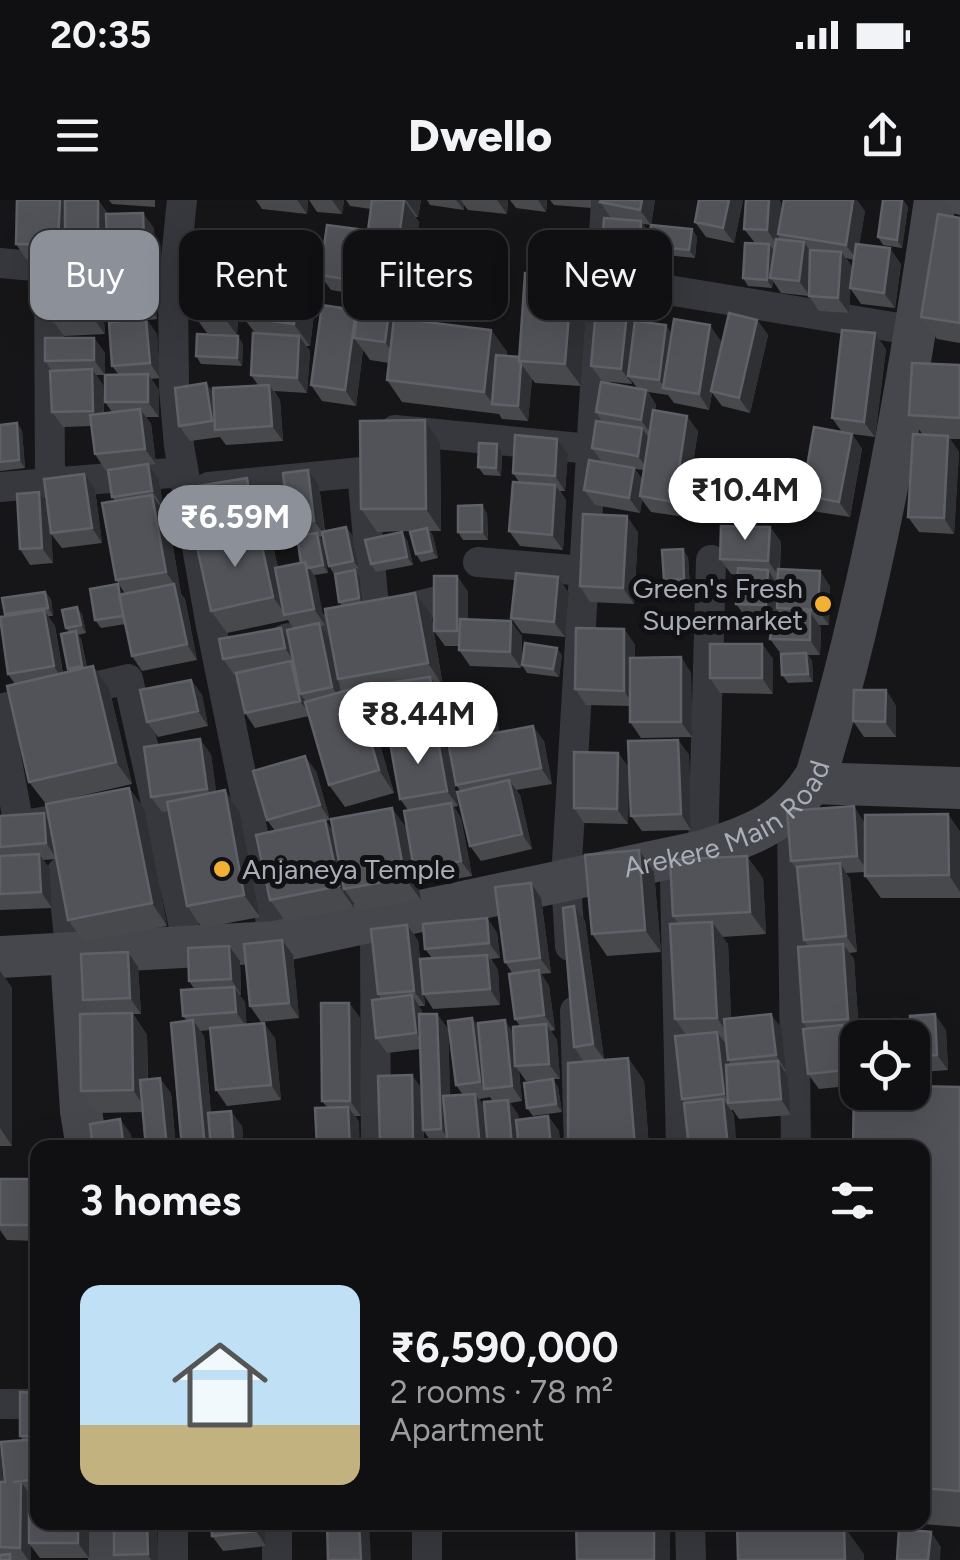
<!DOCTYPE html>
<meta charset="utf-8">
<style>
body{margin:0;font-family:Figtree,sans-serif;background:#19191b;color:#f1f3f6;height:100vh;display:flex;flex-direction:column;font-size:38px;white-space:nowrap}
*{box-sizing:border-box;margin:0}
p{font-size:32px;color:#9c9d9f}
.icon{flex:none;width:55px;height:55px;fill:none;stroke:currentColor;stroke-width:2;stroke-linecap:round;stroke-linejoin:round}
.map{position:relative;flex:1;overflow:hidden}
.sheet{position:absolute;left:30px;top:940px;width:900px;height:390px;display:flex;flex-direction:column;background:#101012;border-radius:20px;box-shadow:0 10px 40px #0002,0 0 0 2px #303032}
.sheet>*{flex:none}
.guide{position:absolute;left:30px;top:30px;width:900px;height:90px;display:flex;gap:20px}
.fabs{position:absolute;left:840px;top:820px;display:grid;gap:20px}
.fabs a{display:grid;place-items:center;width:90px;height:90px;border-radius:20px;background:#101012;box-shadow:0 10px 40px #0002,0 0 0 2px #303032;font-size:50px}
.price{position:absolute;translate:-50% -85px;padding:0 22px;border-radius:35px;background:#fff;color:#222;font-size:32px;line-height:65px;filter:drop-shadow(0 2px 5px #0008)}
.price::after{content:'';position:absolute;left:50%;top:60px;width:30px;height:22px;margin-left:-15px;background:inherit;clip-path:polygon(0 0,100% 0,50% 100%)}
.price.selected{background:#8c9099;color:#fff}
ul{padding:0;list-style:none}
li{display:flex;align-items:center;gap:30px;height:250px;padding:0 50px}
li+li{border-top:2px solid #303032}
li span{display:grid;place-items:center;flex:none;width:280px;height:200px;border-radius:20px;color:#555}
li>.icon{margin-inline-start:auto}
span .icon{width:120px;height:120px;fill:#fffc;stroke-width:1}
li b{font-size:42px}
h2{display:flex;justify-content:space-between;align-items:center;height:120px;padding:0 50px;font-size:42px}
.tag{padding:0 35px;border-radius:20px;background:#101012;box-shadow:0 10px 40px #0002,0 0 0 2px #303032;font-size:35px;line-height:90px}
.tag.selected{background:#8c9099;color:#fff}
.status{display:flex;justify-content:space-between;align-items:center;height:70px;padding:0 50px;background:#101012;direction:ltr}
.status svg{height:28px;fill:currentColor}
header{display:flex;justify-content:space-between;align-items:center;height:130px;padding:0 50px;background:#101012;font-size:45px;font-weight:800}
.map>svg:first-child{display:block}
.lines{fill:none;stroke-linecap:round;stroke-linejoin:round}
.street{stroke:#37383d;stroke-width:30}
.secondary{stroke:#45474d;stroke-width:42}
.wall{fill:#47494d;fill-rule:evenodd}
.shaded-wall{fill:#2f3033}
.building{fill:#525359;stroke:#5f6168;stroke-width:2.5}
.poi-dot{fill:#f2b134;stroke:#111113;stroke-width:4}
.labels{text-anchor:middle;stroke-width:10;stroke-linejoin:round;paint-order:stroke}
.poi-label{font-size:28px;fill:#a8adb8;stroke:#111113;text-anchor:end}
.street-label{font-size:28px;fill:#a8adb8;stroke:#111113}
</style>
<div class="status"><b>20:35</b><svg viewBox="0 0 49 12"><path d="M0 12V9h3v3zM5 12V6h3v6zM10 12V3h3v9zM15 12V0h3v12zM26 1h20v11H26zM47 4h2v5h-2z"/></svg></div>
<header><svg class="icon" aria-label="menu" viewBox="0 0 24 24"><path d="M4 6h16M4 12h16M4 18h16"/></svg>Dwello<svg class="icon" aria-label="share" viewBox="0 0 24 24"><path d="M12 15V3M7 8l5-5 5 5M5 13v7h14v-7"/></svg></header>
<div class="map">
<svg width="960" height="1360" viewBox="0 0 960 1360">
<rect width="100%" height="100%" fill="#161618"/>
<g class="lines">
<path class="street" d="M182 0 173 88 174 188 179 246 211 426 275 742
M0 63 174 79
M49 68 50 284
M601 79 917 131
M395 230 591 249
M0 287 183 272
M209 287 362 272 375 418
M478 362 584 371
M285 439 437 401
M0 509 128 479 189 749
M0 523 19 626 47 621
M792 622 796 948
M703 651 711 360
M62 672 71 756
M675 681 681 948
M375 735 376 948
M570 746 566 679 606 0
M575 811 579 948
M0 1204H38
M173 1322V1360
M277 1322V1360
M427 1322V1360
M690 1322 691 1360"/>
<g class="secondary">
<path d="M812 583 960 588"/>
<path d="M71 756 81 911 87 948"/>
<path id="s1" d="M0 757 275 742 703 651C754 634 786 624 816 576 873 388 907 194 935 0"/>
<path d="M109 1360V1322"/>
</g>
</g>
<path class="wall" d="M98 0 108 14 154 28 155 57 117 58 109 46V48H76L70 40 69 60 26 59 16 44Z
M109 0H155V7L112 4Z
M256 0H308L307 14 262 9Z
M309 0H344L342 14 317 12Z
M346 0H421L418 17H415L419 22 406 120 491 130 507 152V156L519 157 587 99 581 186 535 183 532 179 528 221 502 219 499 214 402 202 387 180 389 163 370 160 363 150 356 206 322 201 311 185 358 113 360 95 331 90 320 75 365 30 368 34 371 9 350 6Z
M427 0H508L507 14 468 10 464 5V10L430 5Z
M510 0H547L546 12 516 8Z
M550 0H591V8L554 5Z
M601 0H655L651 25 643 24 650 34 692 29 697 37 695 58 655 54 651 50 650 79 612 76 601 61 621 20 611 18 600 2Z
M743 0 734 43 706 37 695 22Z
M746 0H779L781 3 779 28 865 11 859 45 901 64 895 108 861 104 850 88 849 113 819 111 809 96 781 93 773 81 772 88 748 86 743 78 755 43 744 29ZM846 58 854 60 850 88 852 67Z
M903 0 908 7 902 48 883 45 878 37Z
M943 0H960V15L952 13Z
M960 18V143L937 139 921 117Z
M305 46 320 68 310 146H306L310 151 307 193 274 191 280 200 283 241 226 245 220 237 190 241 179 226 206 183 213 193 258 185 251 175 255 133 243 117Z
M247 54 243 96 235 95 239 101 237 135 207 133 196 118 198 91 188 76Z
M92 80 102 95 105 134 64 136 53 121Z
M154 96 157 119 147 120 157 134 160 178 151 179 159 190V217H146L151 224 156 264 149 265 159 279 163 307H161L168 317 181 394 185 399 197 460 142 471 132 456 125 424 101 428 95 420 123 392 124 394H125L116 380 115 301 112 297 126 267 105 270 95 254 91 226 63 227 52 212V171L45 161 94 138 105 153V175H119L112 166 124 121 119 115ZM96 175H105V202L112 212 104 213 103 185Z
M627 113 635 124 672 134 721 141 718 161 757 120 768 135 750 213 722 206 712 193 709 210 674 203 668 195 648 192 656 205 655 211 698 231 685 317 651 312 642 300 640 313 595 305 584 290 602 262 592 248 602 222 596 212 637 188 632 181V184L602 181 591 166ZM635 269 644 270 642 279Z
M243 144 242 166 201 164 196 156Z
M886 149 875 237 852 234 862 249 850 317 812 311 802 295 842 232 832 218Z
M960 165V239H950L959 252 954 334 919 332 908 317 923 235 909 215Z
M17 223 22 231 25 268 0 271V225Z
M440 243 441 331H430L433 336 438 358 421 362 416 354 412 331 377 332 361 309Z
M497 244 502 252 501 276 484 275 478 267Z
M568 254 565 291H560L566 300 563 350 520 346 509 331 519 282 513 273Z
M308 270 319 285 325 331 346 327 352 335 359 368 334 374 329 366 322 336 320 337 328 373 314 375 325 425 321 426 330 439 342 406 339 402 360 378 364 402 431 415 443 486 438 487 441 492 445 512 486 503 497 518 499 532 544 541 552 584 516 590 520 595 532 649 481 661 470 646 461 592 456 585 448 544 444 545 448 550 458 606 454 607 461 618 472 676 425 684 415 670 421 700 359 711 353 702 354 708 286 722 270 700 275 631 267 620 316 571 330 620 326 621 334 633 408 629V610L400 599 401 541 397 535 390 495 363 500 370 510 394 593 345 607 329 585 309 516 255 528 245 513 236 474 234 475 223 459 281 428 289 439 294 429 288 420 227 433 211 411 197 347 195 344 247 278 257 293 264 336 274 350 278 368 301 363 298 336 289 324Z
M95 289 102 343 62 348 51 334 53 363 30 365 20 349 39 292 47 304Z
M487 313 488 340H463L458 332Z
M770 327 781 342 780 369 830 386 829 425H819L821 428 820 455H808L812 461 813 482 788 483 782 475 781 454 770 439 771 420 747 419 736 404 738 375 731 374 720 359Z
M638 332 634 404 590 402 580 386Z
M407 340 413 365 376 372 371 364Z
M688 357 690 387 669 388 664 380Z
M457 376 468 392V419L522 436 521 468 470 466 459 450V446H445L434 431Z
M45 392 51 399 53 416H48L55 426 63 473 69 471 68 469 69 432 66 428 82 414 86 433 78 435 81 439 87 467 93 466 109 488 132 584 50 603 129 588 145 610 167 726 84 742 68 720 57 659 43 660 50 669 52 708 0 710V616L49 620 46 604 29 582 15 484 8 474 6 416 5 414Z
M569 393 565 437 522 433 511 418Z
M624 429 635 445V458L681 457 691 473 692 537 641 538 630 522V506L586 505 575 489Z
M762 444 773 459V494L720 493 710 478Z
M562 455 559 477 527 473 522 465Z
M191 480 202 495 208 526 158 537 147 522Z
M886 490 896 506V537H864L853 521Z
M678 540 689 555 691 630 642 631 631 616Z
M618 553 629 568 628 624 584 623 574 608Z
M211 554 216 592 225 590 240 613 260 717 202 728 187 706 169 611 162 612 151 597Z
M864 622 960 631V698H881L865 676V672L846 673 850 679 857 752 849 753 854 759 859 834 850 835 853 840 858 885 819 889 808 874 807 828 803 822 808 746 804 740 797 670 791 661Z
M639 650 654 672 661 752 607 756 592 734Z
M763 678 766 734 722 737 728 744 731 818 782 829 786 871H784L788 877 791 915 739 919 733 910H731L734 915 685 903 682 899 686 835 675 819 678 723 673 716Z
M541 698 551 773 541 774 549 786 555 830 551 831 557 840 560 879H553L558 887 562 912 533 916 527 908 544 880 526 881 519 871 522 901 510 903 519 916V920L548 916 559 931 560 948H448L447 945H433L424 931V948H384L380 942 421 888 420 849 387 853 376 838 381 799 378 794 418 740 420 759 432 758 425 749 487 718 497 733 500 758 491 759 498 770 500 805 433 809 424 795 425 806H419L423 814H437L448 829 450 896 463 895 456 885 472 818 478 826 513 832 520 826 515 819 513 774 505 762ZM490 897 493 902 485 907 479 899Z
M574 706 585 721 604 859 628 858 644 881 649 948H568L584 862 574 847Z
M229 746 240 761 241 795H239L245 802 246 824 275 838 281 900 227 906 216 890 210 830 200 831 204 836 211 913 242 926 244 948H182L187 821 183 816 195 790 189 781Z
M293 755 299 818 261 822 250 806Z
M138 767 141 814H133L147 835 148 879 171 893 176 948H146L143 912 97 913 81 891 92 814 83 800Z
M0 771 12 788V946H0Z
M349 803 360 818 361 916H355L359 922 327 907 322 901Z
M946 830 948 870 923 872 913 856Z
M960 887V1327L898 1322H922V948Z
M0 979H38V1041L7 1040 0 1030Z
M38 1193V1322H89V1358H40L31 1346V1360H0V1247L3 1282H5L23 1240 20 1236Z
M264 1322 266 1346 223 1351 212 1336Z
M157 1328 158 1360H118L114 1355Z"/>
<path class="shaded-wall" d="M60 0H71L65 33 70 39 69 60 58 45Z
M98 0 108 15 107 43 109 48 98 32Z
M297 0H308L307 14Z
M332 0H344L342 14Z
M404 0 419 22 401 164 385 142Z
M406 0H421L418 17Z
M456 0H461L464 5V10Z
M497 0H508L507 14Z
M538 0H547L546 12Z
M642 0H655L651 25 640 10Z
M729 0H743L734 43 723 28Z
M769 0H779L781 3 778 46 767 30Z
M853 0H857L865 11 857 60 846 45Z
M903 0 908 7 902 48 897 40Z
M143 13 154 28 155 57 144 42Z
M641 21 652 36 649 46 651 50 650 79 639 63Z
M692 29 697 37 695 58 689 50Z
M365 30 376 46 369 96 358 81Z
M236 39 247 54 243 96 232 81Z
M804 42 815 58 810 96 799 81Z
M769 44 775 52 770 78 773 81 772 88 767 80Z
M305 46 320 68 310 146 294 124Z
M890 48 901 64 895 108 884 93Z
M841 52 852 67 849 113 838 98Z
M572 77 587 99 581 186 565 164Z
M92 80 102 95 105 134 94 119Z
M228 85 239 101 237 135 226 120Z
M149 88 154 96 157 119 152 111Z
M356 110 366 125 354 138 363 150 356 206 345 190Z
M627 113 638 128 628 176 632 181V184L621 169Z
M146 119 157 134 160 178 150 163Z
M757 120 768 135 750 213 739 198Z
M666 125 676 140 665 188 659 180Z
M710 125 721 141 709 210 699 194Z
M491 130 507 152 501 204H493L484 192Z
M875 133 886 149 875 237 864 222Z
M238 136 243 144 242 166 237 158Z
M299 136 310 151 307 193 297 178Z
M94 138 105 153V175L94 160Z
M521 164 532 179 528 221 518 206Z
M92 169 103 185 104 226 93 211Z
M148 174 159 190V217L148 202Z
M206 183 217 199V230L212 221Z
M269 185 280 200 283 241 272 226Z
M646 190 656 205 652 235 641 220Z
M140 209 151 224 156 264 145 249Z
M687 216 698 231 685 317 674 302Z
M425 220 440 243 441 331 426 309Z
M17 223 22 231 25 268 19 260Z
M642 228 653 244 649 271 638 256Z
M852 234 862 249 850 317 839 302Z
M948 236 959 252 954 334 944 318Z
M557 239 568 254 565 291 555 276Z
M497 244 502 252 501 276 496 268Z
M148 264 159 279 163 307 152 291Z
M634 268 645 283 640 296 642 300 640 313 629 298Z
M308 270 319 285 325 336 314 321Z
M84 274 95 289 102 343 92 328Z
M247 278 257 293 264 336 274 350 288 415H286L273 397 256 334Z
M555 285 566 300 563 350 552 335Z
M39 292 50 307 53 363 42 348Z
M152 295 168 317 181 394 166 372Z
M482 305 487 313 488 340 482 332Z
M627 316 638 332 634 404 623 388Z
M346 327 352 335 359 368 353 361Z
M770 327 781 342 779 376 768 361Z
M427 328 433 336 438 358 432 351Z
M402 332 407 340 413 365 407 357Z
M317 333 323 341 328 373 323 365Z
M683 349 688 357 690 387 684 379Z
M305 362 316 378 325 425 314 409Z
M355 370 360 378 364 406 359 398Z
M768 370 778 385 777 420 766 405Z
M820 371 830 386 829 425 818 410Z
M457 376 468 392V446L457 431Z
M558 377 569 393 565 437 554 422Z
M174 384 185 399 197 460 187 444Z
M45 392 51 399 53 416 48 408Z
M415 393 431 415 443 486 428 463Z
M77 407 82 414 86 433 81 425Z
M44 410 55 426 64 482 54 466Z
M810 412 821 428 820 455 810 440Z
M511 421 522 436 521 468 510 452Z
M319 423 330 439 343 502 332 487Z
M281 428 292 444 296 464 285 448Z
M624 429 635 445 634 506 624 491Z
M76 431 81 439 88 474 82 466Z
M762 444 773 459V494L762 478Z
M557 448 562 455 559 477 553 469Z
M806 453 812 461 813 482 808 474Z
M681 457 691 473 692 537 681 522Z
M291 461 301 476 300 494 308 504 311 516 300 501Z
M93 466 109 488 132 584 116 562Z
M430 477 441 492 450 544 439 528Z
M191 480 202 495 208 526 198 511Z
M355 488 370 510 394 593 379 570Z
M886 490 896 506V537L885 522Z
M486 503 497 518 500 541 490 526Z
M533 526 544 541 552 584 541 568Z
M437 535 448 550 458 606 447 591Z
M200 539 211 554 218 604 207 589Z
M678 540 689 555 691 630 681 614Z
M618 553 629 568 628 624 617 609Z
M305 556 316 571 330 620 320 605Z
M509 580 520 595 532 649 522 634Z
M129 588 145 610 167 726 152 703Z
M225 590 240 613 260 717 244 695Z
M451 603 461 618 472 676 461 661Z
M854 606 864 622 868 671 857 656Z
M392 608 408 630 421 700 405 678Z
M44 613 54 628 57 659 46 643Z
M948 614 960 631V692L949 675Z
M325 620 341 643 344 689 353 702 354 708 339 686Z
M639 650 654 672 661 752 645 730Z
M39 654 50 669 52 708 41 692Z
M747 656 763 678 766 734 750 712Z
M840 663 850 679 857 752 846 736Z
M531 683 541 698 551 773 540 758Z
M574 706 585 721 604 859 593 844Z
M487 718 497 733 500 758 489 743Z
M712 722 728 744 732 840 717 818Z
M407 725 418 740 425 806 414 791Z
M282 740 293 755 299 818 289 803Z
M843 744 854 759 859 834 848 819Z
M229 746 240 761 241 795 231 779Z
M128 752 138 767 141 814 130 798Z
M487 755 498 770 500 805 490 789Z
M539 770 549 786 555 830 544 815Z
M0 771 12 788V946L0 928Z
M234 787 245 802 247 827 236 812Z
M412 795 422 811 427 848 416 833Z
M349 803 360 818 361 916 350 901Z
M132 813 147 835 148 912 133 890Z
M437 814 448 829 452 944 441 929Z
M771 814 782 829 786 871 776 855Z
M935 814 946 830 948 870 937 855Z
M472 818 483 833 485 889 480 882Z
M896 819 907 835V838H897Z
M193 820 204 836 214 948H205Z
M505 820 515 835V866L519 871 522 901 512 886Z
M264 823 275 838 281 900 271 885Z
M546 824 557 840 560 879 549 864Z
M842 825 853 840 858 884 847 870Z
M717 832 728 847 734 903H730L724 894Z
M628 858 644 881 649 948H635Z
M778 861 788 877 791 915 781 899Z
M412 875 423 890 424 948H418L413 941Z
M160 878 171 893 176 948H167Z
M553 879 558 887 562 912 556 904Z
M475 894 486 909 490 948H480Z
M723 899 734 915 737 948H728Z
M508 900 519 916 521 948H512Z
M348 907 359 922 360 948H350Z
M231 911 242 926 244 948H234Z
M548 916 559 931 560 948H551Z
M120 919 131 934 133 948H124Z
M0 1247 3 1286 0 1282Z
M21 1282 32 1297 29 1343 31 1346V1360H28L20 1348Z
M78 1322H89V1358L78 1343Z
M147 1322H153L157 1328 158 1360H151L148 1354Z
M255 1322H264L266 1346 256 1331Z
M359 1322H369L371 1360H361Z
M654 1322H670V1360H654Z
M783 1322H802L803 1356 783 1328Z
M844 1326 864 1354V1360H845Z
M931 1332 941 1347 940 1360H928Z"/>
<path class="building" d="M17 0H60L58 45 16 44Z
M65 0H98V32L65 33Z
M372 0H404L385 142 354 138Z
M601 0H642L640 10 600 2Z
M699 0H729L723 28 695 22Z
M746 0H769L767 30 744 29Z
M784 0H853L846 45 778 34Z
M883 0H902L897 40 878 37Z
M143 13 144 42 107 43 106 14Z
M938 14 960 18V123L921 117Z
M604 18 641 21 639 63 601 61Z
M327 25 365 30 358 81 320 75Z
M651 25 692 29 689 50 649 46Z
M192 34 236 39 232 81 188 76Z
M253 39 305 46 294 124 243 117Z
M776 39 804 42 799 81 770 78Z
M745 43 769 44 767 80 743 78Z
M856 44 890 48 884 93 850 88Z
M810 50 841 52 838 98 809 96Z
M525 73 572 77 565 164 519 161Z
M92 80 94 119 53 121 50 82Z
M199 83 228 85 226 120 196 118Z
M149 88 152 111 119 115 117 92Z
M322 105 356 110 345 190 311 185Z
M596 110 627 113 621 169 591 166Z
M729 113 757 120 739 198 711 191Z
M394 118 491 130 484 192 387 180Z
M146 119 150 163 112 166 109 122Z
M674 119 710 125 699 194 663 188Z
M635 121 666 125 659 180 628 176Z
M842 130 875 133 864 222 832 218Z
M253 133 299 136 297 178 251 175Z
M197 134 238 136 237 158 196 156Z
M45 138H94V160L45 161Z
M496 155 519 157V161L521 164 518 206 492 204Z
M912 163 960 165V218L909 215Z
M92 169 93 211 52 212 50 171Z
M148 174V202H105V175Z
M601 182 646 190 641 220 596 212Z
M206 183 212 221 179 226 175 188Z
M269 185 272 226 215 230 213 188Z
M140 209 145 249 95 254 90 215Z
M653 210 687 216 674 302 640 296Z
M425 220 426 309H361L360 221Z
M596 221 642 228 638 256 592 248Z
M17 223 19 260 0 262V225Z
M814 227 852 234 839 302 802 295Z
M913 234 948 236 944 318 908 317Z
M515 235 557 239 555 276 513 273Z
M479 243 497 244 496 268 478 267Z
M589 260 634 268 629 298 584 290Z
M148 264 152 291 112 297 108 270Z
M308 270 314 321 289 324 283 273Z
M84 274 92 328 51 333 44 279Z
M247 278 255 329 196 342 195 344 186 288Z
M513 282 555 285 552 335 509 331Z
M39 292 42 348 20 349 17 294Z
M152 295 166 372 116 380 102 303Z
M482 305V332H458V306Z
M583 314 627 316 623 388 580 386Z
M721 326 770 327 768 361 720 359Z
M346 327 353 361 329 366 322 332Z
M258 328 273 397 211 411 196 342Z
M427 328 432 351 416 354 410 332Z
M402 332 407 357 371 364 365 340Z
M317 333 323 365 308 368 305 362 301 363 297 336Z
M683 349 684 379 664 380 662 350Z
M305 362 314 409 284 415 275 368Z
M738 368 768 370 766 405 736 404Z
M778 369 820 371 818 410 777 408Z
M355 370 359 398 339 402 335 374Z
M516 373 558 377 554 422 511 418Z
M434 376H457V431H434Z
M118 384 123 416 95 420 90 389Z
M174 384 187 444 132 456 119 395Z
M45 392 48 408 5 414 2 398Z
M415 393 428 463 338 479 325 409Z
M77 407 81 425 66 428 62 410Z
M44 410 54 466 8 474 0 417Z
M772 412H810V440L770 439Z
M460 419 511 421 510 452 459 450Z
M319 423 332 487 300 494 287 430Z
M281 428 285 448 223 459 219 439Z
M576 428 624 429V491L575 489Z
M76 431 82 466 68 469 61 434Z
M525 443 557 448 553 469 522 465Z
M710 444H762V478H710Z
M806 453 808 474 782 475 781 454Z
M681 457V522H630V458Z
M291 461 300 501 245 513 236 473Z
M93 466 116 562 29 582 7 486Z
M430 477 439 528 397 535 388 483Z
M191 480 198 511 147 522 140 490Z
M355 488 379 570 329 585 305 502Z
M854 490H886L885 522 853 521Z
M486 503 490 526 447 532 444 509Z
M533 526 541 568 456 585 448 542Z
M437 535 447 591 400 599 390 543Z
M200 539 207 589 151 597 144 547Z
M678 540 681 614 631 616 628 541Z
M574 552 618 553 617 609 574 608Z
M305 556 320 605 267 620 253 571Z
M509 580 522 634 470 646 457 592Z
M129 588 152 703 68 720 46 604Z
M225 590 244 695 187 706 167 602Z
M451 603 461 661 414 669 404 611Z
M854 606 857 656 791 661 787 611Z
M392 608 405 678 344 689 331 619Z
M44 613 46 643 0 647V616Z
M948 614 949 675 865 676V615Z
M325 620 339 686 270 700 256 635Z
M639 650 645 730 592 734 585 655Z
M39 654 41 692 0 694V656Z
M747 656 750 712 673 716 670 660Z
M840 663 846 736 804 740 797 667Z
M531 683 540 758 505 762 495 687Z
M574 706 593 844 574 847 563 708Z
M487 718 489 743 425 749 423 724Z
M712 722 717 818 675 819 670 724Z
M407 725 414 791 378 794 371 729Z
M282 740 289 803 250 806 244 744Z
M843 744 848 819 803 822 798 747Z
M229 746 231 779 189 781 188 748Z
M128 752 130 798 83 800 81 754Z
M487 755 490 789 423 794 420 759Z
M539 770 544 815 515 819 509 774Z
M234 787 236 812 183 816 181 790Z
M412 795 416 833 376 838 372 800Z
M321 803H349L350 901H322Z
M132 813 133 890 81 891 80 814Z
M419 814H437L441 929 423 930Z
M771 814 776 855 728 860 724 819Z
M935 814 937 855 913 856 910 816Z
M472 818 480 882 456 885 448 821Z
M896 819 897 838H865L864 821Z
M193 820 205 948H182L171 823Z
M505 820 512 886 484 889 478 823Z
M264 823 271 885 216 890 210 828Z
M546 824 549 864 515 866 513 827Z
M842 825 847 870 808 874 803 829Z
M717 832 724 894 682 899 675 836Z
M628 858 635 948H568V863Z
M778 861 781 899 728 903 726 865Z
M412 875 413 941 380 942 378 876Z
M160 878 167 948H146L140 880Z
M553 879 556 904 527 908 524 883Z
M854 886H858V892H912V886L960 887V1291L922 1288V948H853Z
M475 894 480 948H448L443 896Z
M723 899 728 947 689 948 684 903Z
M508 900 512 947 488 948 484 902Z
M348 907 350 948H317L315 908Z
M231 911 234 948H211L208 913Z
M548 916 551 948H519L516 920Z
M120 919 124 948H93L90 924Z
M0 979H38V1025H0Z
M20 1192 38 1193V1236H20Z
M38 1239V1279L13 1282H21L20 1348 0 1347V1282H5L1 1242Z
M29 1286H38V1322H78V1343H29Z
M114 1322H147L148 1354 114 1355Z
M211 1322H255L256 1331 212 1336Z
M327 1322H359L361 1360H328Z
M576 1322H654V1360H577Z
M737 1322H783V1328L844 1326 845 1360H738Z
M899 1329 931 1332 928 1360H897Z
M10 1354V1360H0V1355Z"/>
<g class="poi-dot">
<circle cx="823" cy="404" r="10"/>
<circle cx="222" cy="669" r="10"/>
</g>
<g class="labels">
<g class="poi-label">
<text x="803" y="398">Green's Fresh<tspan x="803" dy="32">Supermarket</tspan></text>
<text x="242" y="679" text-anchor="start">Anjaneya Temple</text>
</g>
<g class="street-label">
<text dy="10" stroke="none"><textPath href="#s1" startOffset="750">Arekere Main Road</textPath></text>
</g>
</g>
</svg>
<div class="fabs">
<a><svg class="icon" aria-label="locate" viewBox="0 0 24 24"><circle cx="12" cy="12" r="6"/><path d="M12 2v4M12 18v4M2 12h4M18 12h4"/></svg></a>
</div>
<b class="price" style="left:745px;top:343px">₹10.4M</b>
<b class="price selected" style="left:235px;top:370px">₹6.59M</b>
<b class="price" style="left:418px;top:567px">₹8.44M</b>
<div class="guide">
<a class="tag selected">Buy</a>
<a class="tag">Rent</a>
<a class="tag">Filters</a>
<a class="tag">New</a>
</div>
<section class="sheet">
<h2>3 homes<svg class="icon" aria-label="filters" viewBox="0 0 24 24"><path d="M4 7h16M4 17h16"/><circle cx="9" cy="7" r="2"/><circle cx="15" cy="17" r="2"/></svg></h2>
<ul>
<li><span style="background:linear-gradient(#bfe0f5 70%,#c2b280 0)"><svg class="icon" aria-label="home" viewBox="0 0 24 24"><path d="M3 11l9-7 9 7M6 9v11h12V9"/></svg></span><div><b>₹6,590,000</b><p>2 rooms · 78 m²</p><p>Apartment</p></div></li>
</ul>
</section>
</div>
